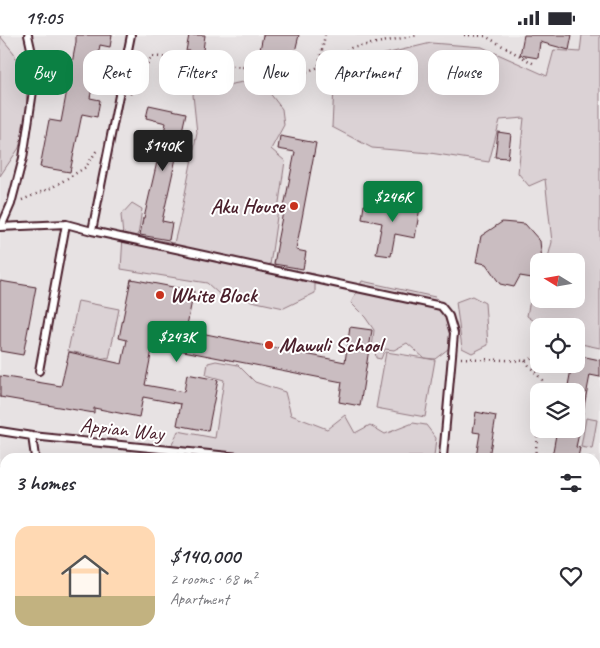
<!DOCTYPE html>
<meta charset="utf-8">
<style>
body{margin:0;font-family:Caveat,sans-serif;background:#f2f2f3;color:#2b2b33;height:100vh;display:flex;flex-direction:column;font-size:19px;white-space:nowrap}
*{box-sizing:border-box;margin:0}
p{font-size:16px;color:#7c7c81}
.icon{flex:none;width:28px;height:28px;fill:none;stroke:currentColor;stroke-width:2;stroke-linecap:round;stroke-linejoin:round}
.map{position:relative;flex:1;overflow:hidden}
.panel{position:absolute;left:0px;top:418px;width:600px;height:196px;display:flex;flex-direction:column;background:#fff;border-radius:15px 15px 0 0;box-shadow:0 5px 20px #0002}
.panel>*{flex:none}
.banner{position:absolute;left:15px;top:15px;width:570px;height:45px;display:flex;gap:10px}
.needle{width:32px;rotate:281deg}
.tools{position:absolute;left:530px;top:218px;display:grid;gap:10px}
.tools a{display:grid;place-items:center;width:55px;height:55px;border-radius:10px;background:#fff;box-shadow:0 5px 20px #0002;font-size:25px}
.price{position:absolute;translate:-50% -42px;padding:0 11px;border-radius:5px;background:#0b8043;color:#fff;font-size:16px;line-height:32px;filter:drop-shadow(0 1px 2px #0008)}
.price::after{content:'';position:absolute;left:50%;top:30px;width:15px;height:11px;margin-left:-8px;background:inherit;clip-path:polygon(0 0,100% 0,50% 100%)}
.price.current{background:#222;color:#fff}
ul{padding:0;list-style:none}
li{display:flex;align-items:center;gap:15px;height:125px;padding:0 15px}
li span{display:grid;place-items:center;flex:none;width:140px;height:100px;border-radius:15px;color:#555}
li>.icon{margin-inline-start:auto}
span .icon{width:60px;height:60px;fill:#fffc;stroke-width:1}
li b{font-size:21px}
h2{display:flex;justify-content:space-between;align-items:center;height:60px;padding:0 15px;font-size:21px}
.chip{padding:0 18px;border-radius:15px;background:#fff;box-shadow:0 5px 20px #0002;font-size:18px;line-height:45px}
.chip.current{background:#0b8043;color:#fff}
.status{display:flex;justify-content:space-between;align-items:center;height:35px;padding:0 25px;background:#fff;direction:ltr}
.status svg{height:14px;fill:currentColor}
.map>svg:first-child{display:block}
.built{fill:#e7e2e3;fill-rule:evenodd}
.green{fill:#dbd2d5;stroke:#927880}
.building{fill:#cabdc1;stroke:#4a1f2b}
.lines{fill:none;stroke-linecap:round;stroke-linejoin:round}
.service-casing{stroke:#4a1f2b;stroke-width:10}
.path{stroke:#4a1f2b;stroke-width:2.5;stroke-dasharray:1 4;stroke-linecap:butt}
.service{stroke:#fff;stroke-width:6}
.poi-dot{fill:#c8321e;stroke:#fff;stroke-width:2}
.labels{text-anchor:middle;stroke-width:4;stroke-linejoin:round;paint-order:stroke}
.poi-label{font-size:21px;font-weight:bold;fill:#4a1f2b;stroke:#fff;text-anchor:start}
.street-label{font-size:21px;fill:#4a1f2b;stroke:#fff}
</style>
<div class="status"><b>19:05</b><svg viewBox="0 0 49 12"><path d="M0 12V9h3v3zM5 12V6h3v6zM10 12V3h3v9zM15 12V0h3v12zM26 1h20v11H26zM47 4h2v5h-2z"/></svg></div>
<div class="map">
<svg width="600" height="613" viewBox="0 0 600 613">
<rect width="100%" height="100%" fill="#f4f2f2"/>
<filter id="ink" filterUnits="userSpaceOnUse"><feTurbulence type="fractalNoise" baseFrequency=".02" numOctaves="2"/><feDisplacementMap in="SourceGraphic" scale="10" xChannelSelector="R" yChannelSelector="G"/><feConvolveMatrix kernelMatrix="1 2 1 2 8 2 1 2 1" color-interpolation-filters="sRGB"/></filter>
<g filter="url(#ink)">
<path class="built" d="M0 0H600V613H0ZM539 226H576V264H539ZM539 291H576V329H539ZM539 356H576V394H539ZM5 422H595V609H5Z"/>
<path class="green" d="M582 0H600V313L576 308V291H565V287L537 288 527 281 529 270 539 251V264H576V226H547L552 207 545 144 529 151 518 138 524 83 500 85 489 127 430 118 372 113 332 92 335 31 431 8 482 12 547 41 554 15 580 17Z
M0 1 14 18 26 48 27 81 19 113 0 141Z
M259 44 282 74 284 90 271 114 285 126 270 230 315 239V258L284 273 219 259 207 248 121 234 123 201 121 180 132 168 142 174 138 201 174 208 180 184 197 98 193 60 195 52 227 50Z
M362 246 435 262 449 277 456 299 448 314 435 324 424 323 435 325 425 382 376 373 386 317 424 323 407 308 394 315 385 314 381 324 376 323 375 316 372 313 374 295 365 282 351 268Z
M472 261 485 268 488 310 472 318 462 313 456 267Z
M78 266 119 274 109 324 68 316Z
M216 326 238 330 255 347 285 357 291 380 327 394 345 380 355 398 370 390 385 399 413 388 426 390 436 403 434 422H155L156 417 147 416 148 408 171 412 178 396 215 403 224 345 206 340 208 328Z
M586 383 597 385 592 414 581 412Z
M0 430 5 437V495L0 506Z
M5 560V609H243L253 611 256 613H6L0 595V563Z
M322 609H502L504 611 506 609H565L574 613H325Z"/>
<path class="building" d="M76 0H112L110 12 100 10 90 63 100 65 97 82 82 79 70 137 40 132 49 85 61 87 76 7Z
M189 0H205L202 23 189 21 190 16H186Z
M263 0H299L290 37 273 33 277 19 260 15Z
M524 0H572L569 15 540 7 538 23 520 20Z
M149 70 186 78 162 186 172 188 169 205 140 200 143 183H144L166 88 146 83Z
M498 97 511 99 508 123 495 122Z
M280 101 316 108 296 215 306 217 303 234 274 229 278 207H277L295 117 278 114Z
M387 165 420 172 415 203 395 199 391 221 376 219 382 188 362 184 364 170 385 174Z
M502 187 525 189 540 206 542 226H539V233L532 243 520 241 514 252 500 249 486 229 476 227 481 201Z
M131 244 194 256 186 295 345 327 350 292 372 295 360 371 339 367 342 347 153 310 145 350 184 357 187 339 218 345 208 396 177 390 181 369 143 362 139 382 94 373V378L0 362V341L61 351 69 317 122 329 127 305 119 303Z
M0 246 36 252 23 320 0 316Z
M576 320 600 325V342L590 340 582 382H576V356H567L572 329H576Z
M476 377 496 381 489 422H476L480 398 473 397Z
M557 394H580L576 412 580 413 578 422H552Z"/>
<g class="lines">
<g class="service-casing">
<path id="service" d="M0 192 66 189 92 196 131 0
M1 192 11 169 23 123 36 36 28 0
M92 196 441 271 449 281 454 298 443 422
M39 336 66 189
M0 396 32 401 35 422
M32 401 239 422
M0 544 5 540
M0 549 5 550
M595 550 600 551
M324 610 339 613"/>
</g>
<path class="path" d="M464 0 485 1 536 30
M319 30 325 0
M130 59 152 21 300 39 319 32 351 13 418 0
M22 165 53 152 86 132 97 115
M461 323 525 326 539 321
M525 326 542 345 541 356
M535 422 539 388"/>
<use href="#service" class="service"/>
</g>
</g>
<g class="poi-dot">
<circle cx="294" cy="171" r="5"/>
<circle cx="160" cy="260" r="5"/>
<circle cx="269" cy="310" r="5"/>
</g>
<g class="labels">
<g class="poi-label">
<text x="284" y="178" text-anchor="end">Aku House</text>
<text x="170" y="267">White Block</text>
<text x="279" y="317">Mawuli School</text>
</g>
<g class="street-label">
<text transform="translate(122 394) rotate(6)" y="7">Appian Way</text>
</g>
</g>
</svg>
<div class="tools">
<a><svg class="needle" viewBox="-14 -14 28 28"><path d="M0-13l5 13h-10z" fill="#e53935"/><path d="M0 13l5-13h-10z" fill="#7c7c81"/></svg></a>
<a><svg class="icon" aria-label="locate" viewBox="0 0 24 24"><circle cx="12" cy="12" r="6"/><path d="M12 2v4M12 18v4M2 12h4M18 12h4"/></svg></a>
<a><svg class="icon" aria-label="layers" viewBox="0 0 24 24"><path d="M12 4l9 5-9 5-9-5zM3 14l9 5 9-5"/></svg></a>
</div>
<b class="price current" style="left:163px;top:137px">$140K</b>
<b class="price" style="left:393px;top:188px">$246K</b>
<b class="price" style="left:177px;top:328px">$243K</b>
<div class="banner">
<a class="chip current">Buy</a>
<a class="chip">Rent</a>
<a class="chip">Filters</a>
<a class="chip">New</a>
<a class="chip">Apartment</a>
<a class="chip">House</a>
</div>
<section class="panel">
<h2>3 homes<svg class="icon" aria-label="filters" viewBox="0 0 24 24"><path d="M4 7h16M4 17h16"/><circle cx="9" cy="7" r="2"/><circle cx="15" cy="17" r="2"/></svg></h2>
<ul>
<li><span style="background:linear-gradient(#ffd9b3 70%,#c2b280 0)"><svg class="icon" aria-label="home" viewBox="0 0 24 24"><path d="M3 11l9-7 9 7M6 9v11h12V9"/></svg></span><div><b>$140,000</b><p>2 rooms · 68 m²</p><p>Apartment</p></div><svg class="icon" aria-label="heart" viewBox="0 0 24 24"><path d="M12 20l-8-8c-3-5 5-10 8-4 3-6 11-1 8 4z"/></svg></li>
</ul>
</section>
</div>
